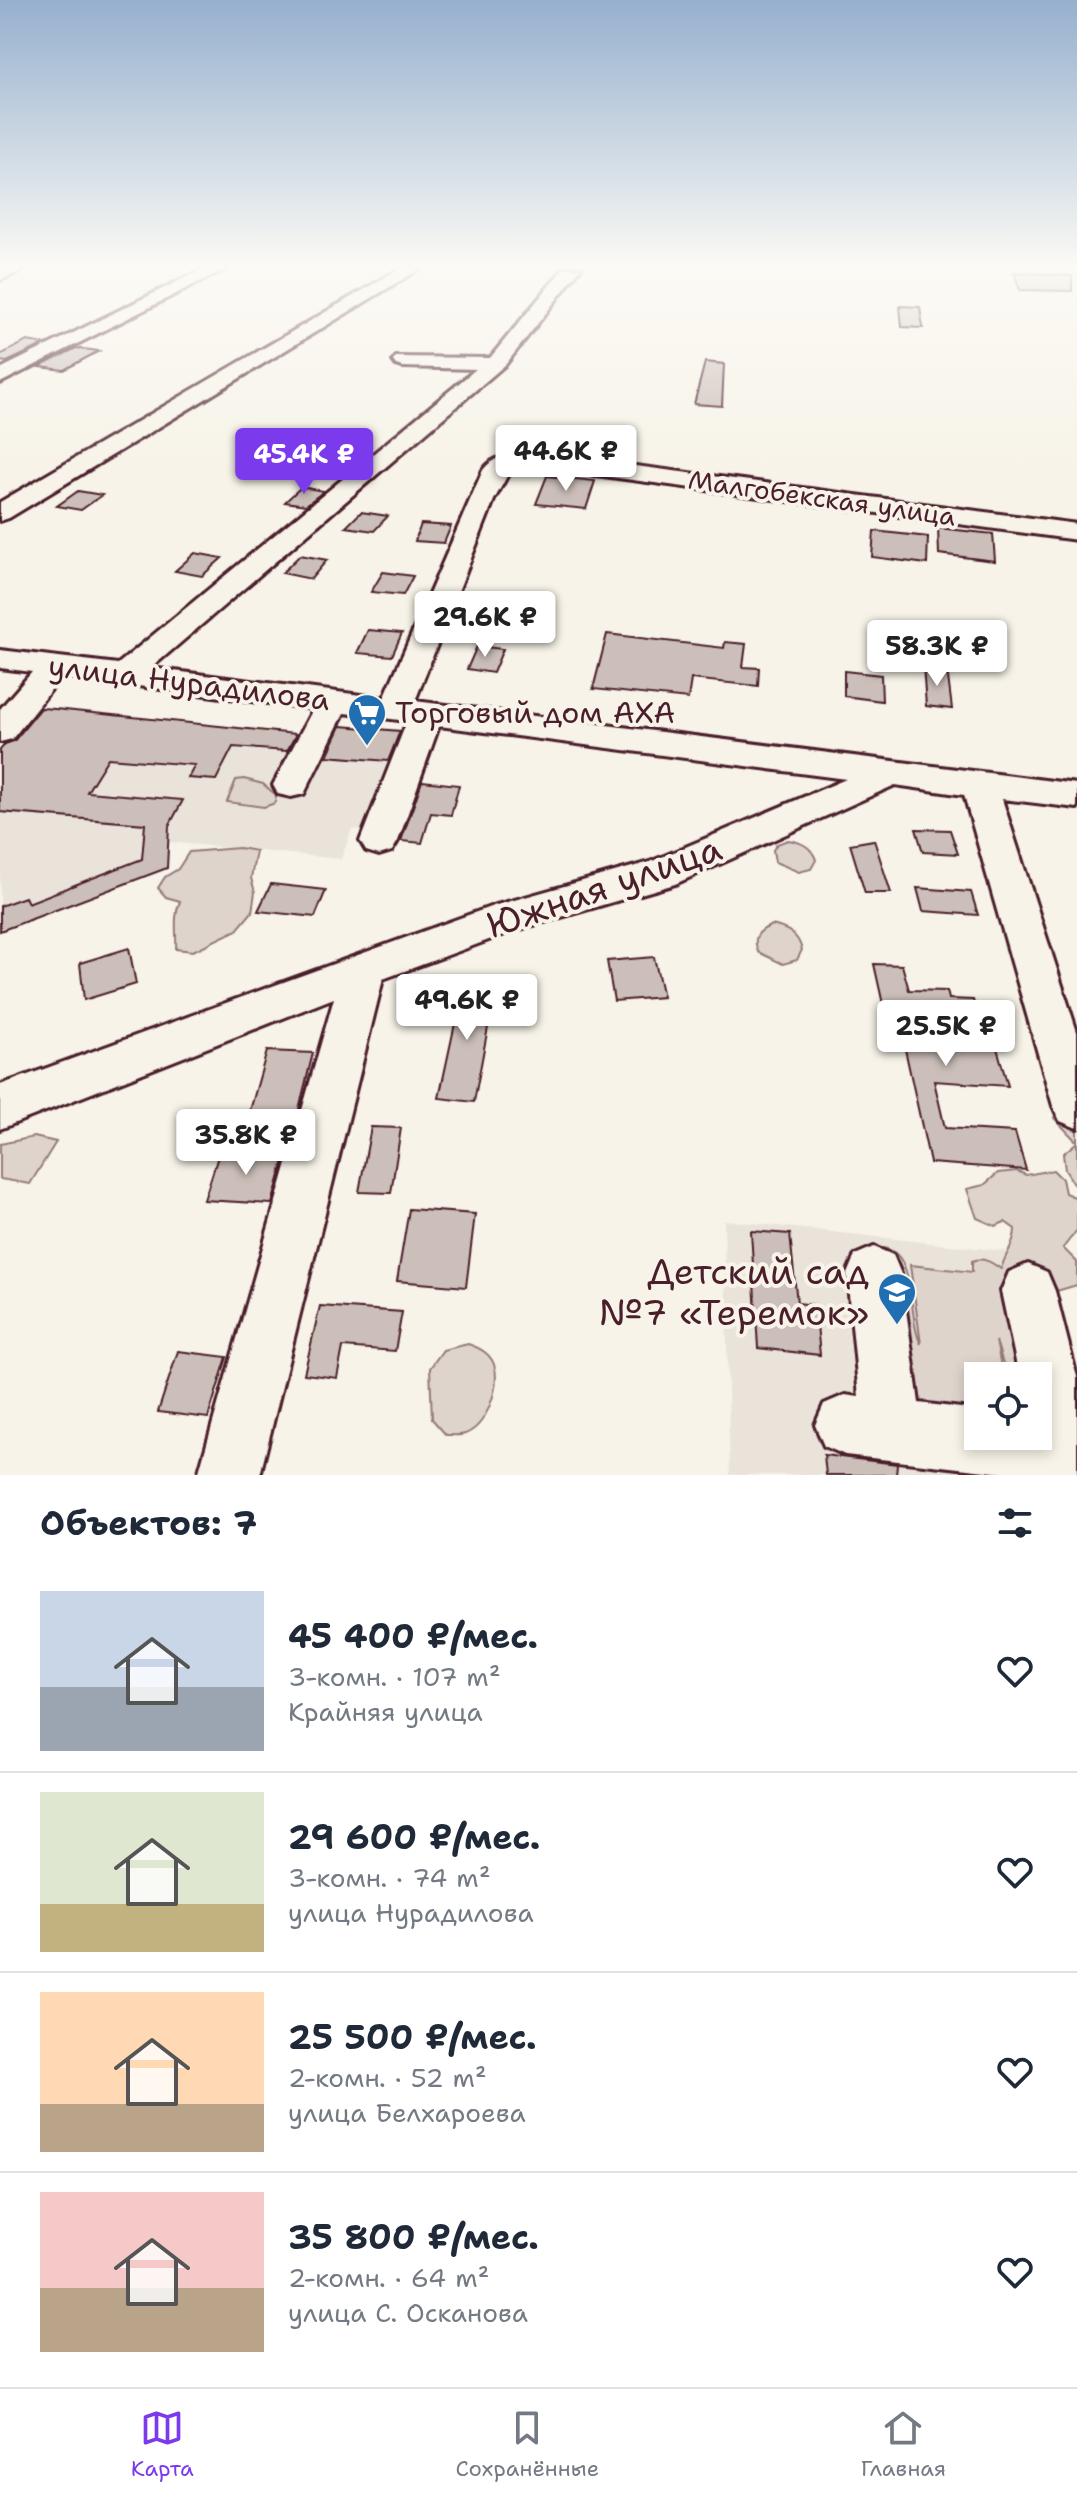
<!DOCTYPE html>
<html lang="ru">
<meta charset="utf-8">
<style>
body{margin:0;font-family:"Shantell Sans",sans-serif;background:#f2f2f3;color:#1f2937;height:100vh;display:flex;flex-direction:column;font-size:30px;white-space:nowrap}
*{box-sizing:border-box;margin:0}
p{font-size:26px;color:#747a83}
.icon{flex:none;width:44px;height:44px;fill:none;stroke:currentColor;stroke-width:2;stroke-linecap:round;stroke-linejoin:round}
.map{position:relative;height:1475px;overflow:hidden}
.drawer{display:flex;flex-direction:column;background:#fff;flex:1}
.drawer>*{flex:none}
.controls{position:absolute;left:964px;top:1362px;display:grid;gap:16px}
.controls a{display:grid;place-items:center;width:88px;height:88px;border-radius:0px;background:#fff;box-shadow:0 4px 12px #0003;font-size:40px}
.price{position:absolute;translate:-50% -68px;padding:0 18px;border-radius:8px;background:#fff;color:#222;font-size:26px;line-height:52px;filter:drop-shadow(0 2px 4px #0008)}
.price::after{content:'';position:absolute;left:50%;top:48px;width:24px;height:18px;margin-left:-12px;background:inherit;clip-path:polygon(0 0,100% 0,50% 100%)}
.price.current{background:#7c3aed;color:#fff}
ul{padding:0;list-style:none}
li{display:flex;align-items:center;gap:24px;height:200px;padding:0 40px}
li+li{border-top:2px solid #e0e1e3}
li span{display:grid;place-items:center;flex:none;width:224px;height:160px;border-radius:0px;color:#555}
li>.icon{margin-inline-start:auto}
span .icon{width:96px;height:96px;fill:#fffc;stroke-width:1}
li b{font-size:34px}
h2{display:flex;justify-content:space-between;align-items:center;height:96px;padding:0 40px;font-size:34px}
.tab-bar{display:flex;justify-content:space-around;align-items:center;height:112px;border-top:2px solid #e0e1e3;background:#fff;font-size:22px;color:#747a83}
.tab-bar a{display:grid;justify-items:center;gap:4px}
.tab-bar .current{color:#7c3aed}
.map>svg:first-child{display:block}
.built{fill:#eae3da;fill-rule:evenodd}
.green{fill:#ded4cc;stroke:#947a7c;stroke-width:2}
.building{fill:#ccbfb9;stroke:#4a1f2b;stroke-width:2}
.lines{fill:none;stroke-linecap:round;stroke-linejoin:round}
.minor-casing{stroke:#4a1f2b;stroke-width:6}
.minor{fill:#f7f3e8;fill-rule:evenodd}
.labels{text-anchor:middle;stroke-width:8;stroke-linejoin:round;paint-order:stroke}
.far-street-label{font-size:26px;fill:#4a1f2b;stroke:#f7f3e8}
.street-label{font-size:30px;fill:#4a1f2b;stroke:#f7f3e8}
.poi-label{font-size:30px;fill:#4a1f2b;stroke:#f7f3e8;text-anchor:start}
.near-street-label{font-size:36px;fill:#4a1f2b;stroke:#f7f3e8}
.near-poi-label{font-size:36px;fill:#4a1f2b;stroke:#f7f3e8;text-anchor:end}
</style>
<div class="map">
<svg width="1077" height="1475" viewBox="0 0 1077 1475">
<rect width="100%" height="100%" fill="#f7f3e8"/>
<filter id="ink" filterUnits="userSpaceOnUse"><feTurbulence type="fractalNoise" baseFrequency=".0125" numOctaves="2"/><feDisplacementMap in="SourceGraphic" scale="16" xChannelSelector="R" yChannelSelector="G"/><feConvolveMatrix kernelMatrix="1 2 1 2 8 2 1 2 1" color-interpolation-filters="sRGB"/></filter>
<g filter="url(#ink)">
<path class="built" d="M36 707 335 738 341 726 407 732 372 831 352 829 341 859 168 842 167 868 0 931V750Z
M724 1220 1050 1256 1077 1363V1475H730ZM978 1376H1038V1436H978Z"/>
<path class="green" d="M244 779 263 784 276 795 275 803 264 807 227 802 236 780Z
M788 840C802 842 812 847 816 860L811 869 799 872 775 862 773 850 777 844Z
M239 848 256 851 251 878 255 892 252 912 237 930 193 951 176 949C177 931 173 918 180 901L166 897 158 888 165 877 178 869 189 852Z
M772 925C788 929 798 934 802 950L797 960 783 964 758 952C752 937 758 931 772 925Z
M1077 1075V1189L1065 1170 1063 1154 1077 1142 1054 1118 1061 1098Z
M34 1137 56 1142 30 1184 0 1179V1144Z
M1053 1170 1062 1179 1065 1193 1077 1198V1230L1063 1248 1077 1262V1285L1053 1292 1038 1436V1376H1007L996 1341 1003 1376H978V1436L931 1439 875 1284 878 1254 883 1248C918 1252 907 1319 921 1344L910 1265 972 1272V1261C984 1257 991 1262 1001 1269 1005 1254 1015 1244 1015 1229L1005 1222 995 1226 977 1218 967 1189 984 1185 998 1173 1017 1171 1026 1175Z
M468 1344C480 1348 492 1354 495 1368 499 1388 487 1426 465 1434 460 1436 452 1435 446 1435L432 1419 430 1368 443 1350Z"/>
<path class="building" d="M1014 272 1072 276V291L1020 290Z
M900 306 920 307 923 328 902 327Z
M27 341 45 344 7 362 0 361V355Z
M76 348 99 351 64 370 39 367Z
M705 362 724 364 722 406 694 404Z
M547 476 595 481 586 509 536 504Z
M301 487 324 491 306 505 285 502Z
M78 491 102 495 81 510 57 506Z
M361 512 388 516 374 531 346 527Z
M421 524 451 526 444 543 415 541Z
M938 528 993 534 995 561 939 554Z
M874 531 928 537 927 564 872 557Z
M195 553 222 558 202 576 175 571Z
M300 555 327 560 311 579 282 573Z
M383 572 413 576 403 595 371 592Z
M368 630 402 633 392 656 357 653Z
M607 634 724 648 725 642 746 644 743 667 759 668 758 686 691 679 688 699 593 689Z
M477 646 503 649 493 673 467 669Z
M923 665 947 669 952 709 926 706Z
M844 671 881 675 882 701 844 696Z
M41 708 55 709 296 734 287 751 233 747 216 780 188 778 195 765 108 758 87 792 183 800 169 826 167 868 0 931V906L25 897 28 903 142 859 145 824 0 812V750L5 744 14 741Z
M341 726 400 731 388 761 327 756Z
M422 781 459 785 451 815 431 813 422 843 401 841Z
M916 829 950 830 958 854 923 852Z
M874 840 891 893H865L850 844Z
M271 884 326 890 315 917 258 911Z
M917 888 971 892 978 915 923 911Z
M129 948 136 984 84 1000 80 963Z
M654 957 663 997 614 1001 607 961Z
M874 964 902 965 909 990 947 991 949 999 973 1000 987 1048H997L1008 1086 934 1081 945 1128 1015 1132 1026 1170 930 1163 901 1031H889Z
M446 992 503 996 499 1023 489 1022 474 1102 439 1098 456 1019 441 1018Z
M267 1051 313 1053 297 1117 249 1114Z
M371 1127 401 1128 391 1193 359 1192Z
M220 1150 286 1153 272 1204 204 1200Z
M409 1209 475 1214 466 1287 397 1281Z
M751 1231 790 1234 797 1303 815 1305 820 1355 758 1348Z
M320 1306 402 1312 395 1351 343 1347 337 1378 304 1374Z
M178 1351 227 1357 208 1418 158 1412Z
M824 1455 897 1464 896 1475H826Z"/>
<g class="lines">
<g class="minor-casing">
<path id="minor" d="M24 268 22 271 0 280V269Z
M205 268H227L0 383V369Z
M401 268H421L9 518 0 521V502Z
M564 268H581L506 364 151 668 384 698 483 470C497 452 515 454 536 453L1077 524V540L536 467 511 469 494 500 415 701 1077 784V808L1002 799 1077 1032V1128L1060 1121 1053 1106 964 795 895 785 675 884 516 930 383 979 260 1475H198L334 998 0 1129V1085L493 906 650 862 846 779 439 726 398 841 392 851 379 855 366 851 360 841 407 721 344 713 304 794 291 797 278 794 273 785 313 709 62 676 12 739 0 742V709L32 672 0 668V650L118 664 476 369 403 367 396 365 393 361 396 357 490 358Z
M874 1247 893 1255 901 1274 919 1403 978 1410V1436H1038V1376H1019L1001 1291 1009 1272 1028 1264 1047 1272 1055 1291 1077 1377V1475H1020L845 1455 824 1446 815 1425 824 1404 845 1395 859 1397 847 1274 855 1255Z"/>
</g>
<use href="#minor" class="minor"/>
</g>
</g>
<linearGradient id="sky" x2="0" y2="1"><stop stop-color="#96b0ce"/><stop offset="0.56" stop-color="#fbfaf5"/><stop offset="1" stop-color="#fbfaf5" stop-opacity="0"/></linearGradient>
<rect width="1077" height="475" fill="url(#sky)"/>
<defs>
<g id="supermarket-pin" transform="scale(2)"><path d="M0 17L-7.5 6A9.5 9.5 0 1 1 7.5 6Z" fill="#1f6fb2" stroke="#f7f3e8"/><path d="M-6-5.5h2.5l.6 2H6L4.5 2H-2.5L-4.4-4H-6ZM-1.5 3.2a1.3 1.3 0 1 0 .1 0ZM3 3.2a1.3 1.3 0 1 0 .1 0Z" fill="#fff"/></g>
<g id="school-pin" transform="scale(2)"><path d="M0 17L-7.5 6A9.5 9.5 0 1 1 7.5 6Z" fill="#1f6fb2" stroke="#f7f3e8"/><path d="M0-5L7-2L0 1L-7-2ZM-4 1L0 2.5L4 1V4Q0 6-4 4Z" fill="#fff"/></g>
</defs>
<g fill-rule="evenodd">
<use href="#supermarket-pin" x="367" y="713"/>
<use href="#school-pin" x="897" y="1292"/>
</g>
<g class="labels">
<g class="far-street-label">
<text transform="translate(822 498) rotate(8)" y="9">Малгобекская улица</text>
</g>
<g class="street-label">
<text transform="translate(189 683) rotate(7)" y="10">улица Нурадилова</text>
</g>
<g class="poi-label">
<text x="395" y="723">Торговый дом АХА</text>
</g>
<g class="near-street-label">
<text transform="translate(604 886) rotate(-19)" y="13">Южная улица</text>
</g>
<g class="near-poi-label">
<text x="869" y="1284">Детский сад<tspan x="869" dy="41">№7 «Теремок»</tspan></text>
</g>
</g>
</svg>
<div class="controls">
<a><svg class="icon" aria-label="locate" viewBox="0 0 24 24"><circle cx="12" cy="12" r="6"/><path d="M12 2v4M12 18v4M2 12h4M18 12h4"/></svg></a>
</div>
<b class="price" style="left:566px;top:493px">44.6K ₽</b>
<b class="price current" style="left:304px;top:496px">45.4K ₽</b>
<b class="price" style="left:485px;top:659px">29.6K ₽</b>
<b class="price" style="left:937px;top:688px">58.3K ₽</b>
<b class="price" style="left:467px;top:1042px">49.6K ₽</b>
<b class="price" style="left:946px;top:1068px">25.5K ₽</b>
<b class="price" style="left:246px;top:1177px">35.8K ₽</b>
</div>
<section class="drawer">
<h2>Объектов: 7<svg class="icon" aria-label="filters" viewBox="0 0 24 24"><path d="M4 7h16M4 17h16"/><circle cx="9" cy="7" r="2"/><circle cx="15" cy="17" r="2"/></svg></h2>
<ul>
<li><span style="background:linear-gradient(#c9d6e8 60%,#9aa5b1 0)"><svg class="icon" aria-label="home" viewBox="0 0 24 24"><path d="M3 11l9-7 9 7M6 9v11h12V9"/></svg></span><div><b>45 400 ₽/мес.</b><p>3-комн. · 107 m²</p><p>Крайняя улица</p></div><svg class="icon" aria-label="heart" viewBox="0 0 24 24"><path d="M12 20l-8-8c-3-5 5-10 8-4 3-6 11-1 8 4z"/></svg></li>
<li><span style="background:linear-gradient(#dfe7d0 70%,#c2b280 0)"><svg class="icon" aria-label="home" viewBox="0 0 24 24"><path d="M3 11l9-7 9 7M6 9v11h12V9"/></svg></span><div><b>29 600 ₽/мес.</b><p>3-комн. · 74 m²</p><p>улица Нурадилова</p></div><svg class="icon" aria-label="heart" viewBox="0 0 24 24"><path d="M12 20l-8-8c-3-5 5-10 8-4 3-6 11-1 8 4z"/></svg></li>
<li><span style="background:linear-gradient(#ffd9b3 70%,#b9a48a 0)"><svg class="icon" aria-label="home" viewBox="0 0 24 24"><path d="M3 11l9-7 9 7M6 9v11h12V9"/></svg></span><div><b>25 500 ₽/мес.</b><p>2-комн. · 52 m²</p><p>улица Белхароева</p></div><svg class="icon" aria-label="heart" viewBox="0 0 24 24"><path d="M12 20l-8-8c-3-5 5-10 8-4 3-6 11-1 8 4z"/></svg></li>
<li><span style="background:linear-gradient(#f6c9c9 60%,#b9a48a 0)"><svg class="icon" aria-label="home" viewBox="0 0 24 24"><path d="M3 11l9-7 9 7M6 9v11h12V9"/></svg></span><div><b>35 800 ₽/мес.</b><p>2-комн. · 64 m²</p><p>улица С. Осканова</p></div><svg class="icon" aria-label="heart" viewBox="0 0 24 24"><path d="M12 20l-8-8c-3-5 5-10 8-4 3-6 11-1 8 4z"/></svg></li>
</ul>
</section>
<nav class="tab-bar">
<a class="current"><svg class="icon" aria-label="map" viewBox="0 0 24 24"><path d="M3 6l6-2 6 2 6-2v14l-6 2-6-2-6 2zM9 4v14M15 6v14"/></svg>Карта</a>
<a><svg class="icon" aria-label="saved" viewBox="0 0 24 24"><path d="M7 4h10v16l-5-4-5 4z"/></svg>Сохранённые</a>
<a><svg class="icon" aria-label="home" viewBox="0 0 24 24"><path d="M3 11l9-7 9 7M6 9v11h12V9"/></svg>Главная</a>
</nav>
